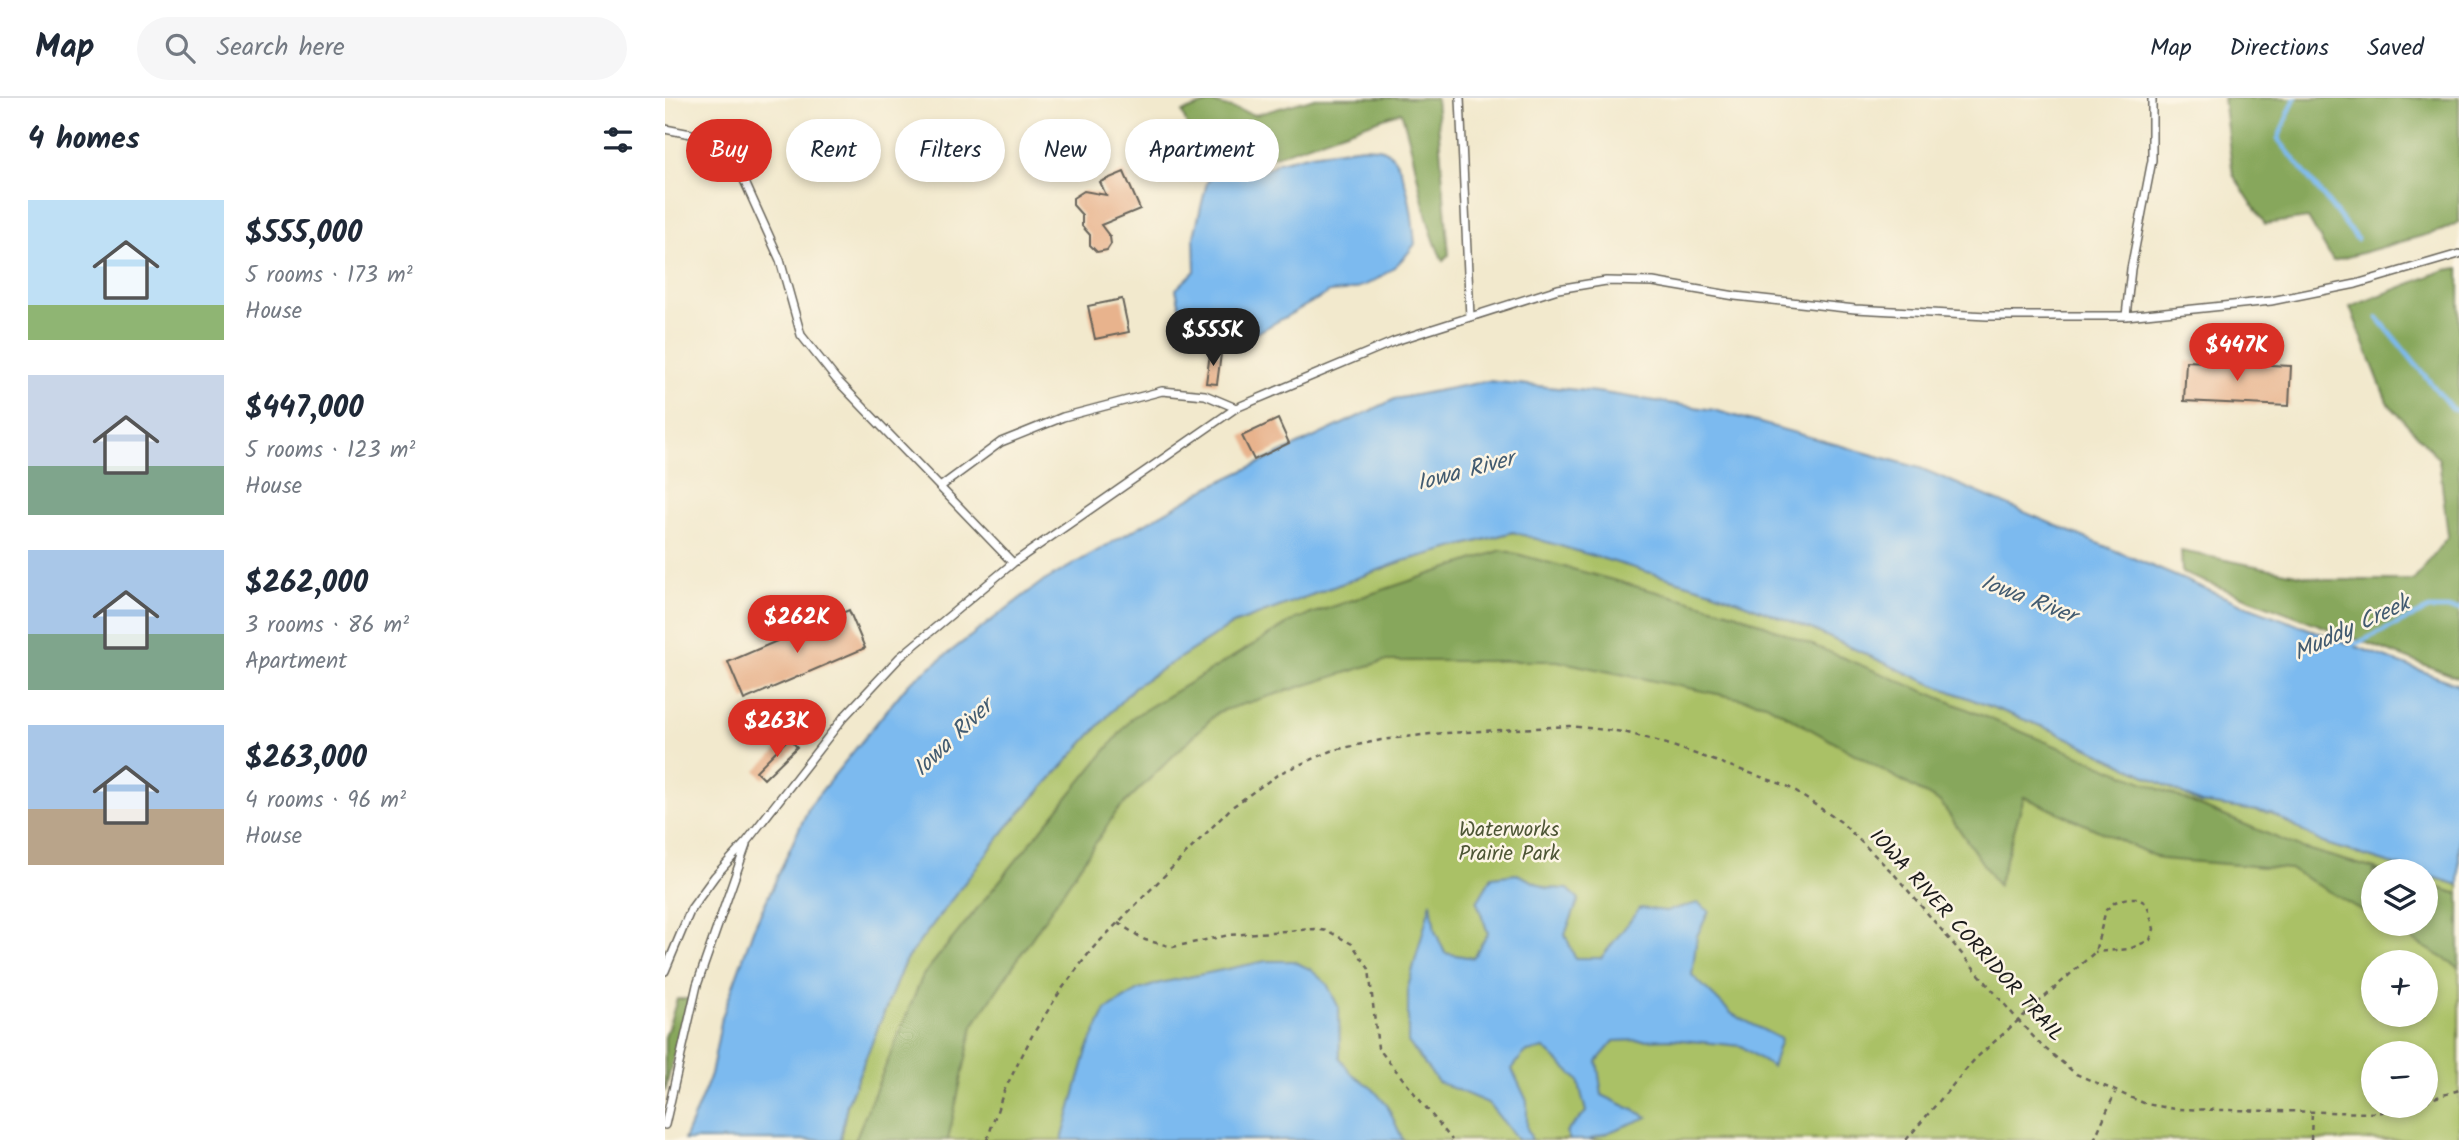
<!DOCTYPE html>
<meta charset="utf-8">
<style>
body{margin:0;font-family:Kalam,sans-serif;background:#f6f6f7;color:#1f2937;height:100vh;display:flex;flex-direction:column;font-size:26px;white-space:nowrap}
*{box-sizing:border-box;margin:0}
p{font-size:23px;color:#747a83}
.icon{flex:none;width:38px;height:38px;fill:none;stroke:currentColor;stroke-width:2;stroke-linecap:round;stroke-linejoin:round}
.map{position:relative;flex:1;overflow:hidden}
.drawer{display:flex;flex-direction:column;background:#fff;width:665px}
.drawer>*{flex:none}
.banner{position:absolute;left:21px;top:21px;width:665px;height:63px;display:flex;gap:14px}
.controls{position:absolute;left:1696px;top:761px;display:grid;gap:14px}
.controls a{display:grid;place-items:center;width:77px;height:77px;border-radius:50%;background:#fff;box-shadow:0 4px 10px #0003;font-size:35px}
.price{position:absolute;translate:-50% -60px;padding:0 16px;border-radius:24px;background:#d93025;color:#fff;font-size:23px;line-height:46px;filter:drop-shadow(0 2px 4px #0008)}
.price::after{content:'';position:absolute;left:50%;top:42px;width:21px;height:16px;margin-left:-10px;background:inherit;clip-path:polygon(0 0,100% 0,50% 100%)}
.price.current{background:#222;color:#fff}
ul{padding:0;list-style:none}
li{display:flex;align-items:center;gap:21px;height:175px;padding:0 28px}
li span{display:grid;place-items:center;flex:none;width:196px;height:140px;border-radius:0px;color:#555}
li>.icon{margin-inline-start:auto}
span .icon{width:84px;height:84px;fill:#fffc;stroke-width:1}
li b{font-size:30px}
h2{display:flex;justify-content:space-between;align-items:center;height:84px;padding:0 28px;font-size:30px}
.tag{padding:0 24px;border-radius:32px;background:#fff;box-shadow:0 4px 10px #0003;font-size:24px;line-height:63px}
.tag.current{background:#d93025;color:#fff}
header{display:flex;align-items:center;gap:42px;box-sizing:border-box;height:98px;padding:0 35px;background:#fff;border-bottom:2px solid #e0e1e3}
header strong{font-size:33px}
nav{display:flex;gap:38px;margin-inline-start:auto;font-size:24px}
.search{width:490px;height:63px;background:#f6f6f7;display:flex;align-items:center;gap:18px;box-sizing:border-box;padding:0 24px;border-radius:38px;color:#747a83;font-size:26px}
main{display:flex;flex:1;min-height:0}
.map>svg:first-child{display:block}
.green{fill:#aac166;stroke:#636e41;stroke-width:2;fill-rule:evenodd}
.forest{fill:#87a75b;stroke:#52623c;stroke-width:2}
.water{fill:#7bbaef;stroke:#4c6b86;stroke-width:2}
.lines{fill:none;stroke-linecap:round;stroke-linejoin:round}
.stream{stroke:#7bbaef;stroke-width:4.5}
.building{fill:#e8b38d}
.lane-casing{stroke:#67645a;stroke-width:10}
.path{stroke:#67645a;stroke-width:2.5;stroke-dasharray:5 5;stroke-linecap:butt}
.lane{stroke:#fff;stroke-width:7}
.labels{text-anchor:middle;stroke-width:5;stroke-linejoin:round;paint-order:stroke}
.park-label{font-size:21px;fill:#4e5636;stroke:#fcf5e5}
.street-label{font-size:21px;fill:#1c1c1c;stroke:#fcf5e5}
.water-label{font-size:23px;font-style:italic;fill:#425b70;stroke:#fcf5e5}
</style>
<header>
<strong>Map</strong>
<div class="search"><svg class="icon" aria-label="search" viewBox="0 0 24 24"><circle cx="10" cy="10" r="6"/><path d="M15 15l6 6"/></svg>Search here</div>
<nav><a>Map</a><a>Directions</a><a>Saved</a></nav>
</header>
<main>
<section class="drawer">
<h2>4 homes<svg class="icon" aria-label="filters" viewBox="0 0 24 24"><path d="M4 7h16M4 17h16"/><circle cx="9" cy="7" r="2"/><circle cx="15" cy="17" r="2"/></svg></h2>
<ul>
<li><span style="background:linear-gradient(#bfe0f5 75%,#8fb573 0)"><svg class="icon" aria-label="home" viewBox="0 0 24 24"><path d="M3 11l9-7 9 7M6 9v11h12V9"/></svg></span><div><b>$555,000</b><p>5 rooms · 173 m²</p><p>House</p></div></li>
<li><span style="background:linear-gradient(#c9d6e8 65%,#7fa58c 0)"><svg class="icon" aria-label="home" viewBox="0 0 24 24"><path d="M3 11l9-7 9 7M6 9v11h12V9"/></svg></span><div><b>$447,000</b><p>5 rooms · 123 m²</p><p>House</p></div></li>
<li><span style="background:linear-gradient(#a9c7e8 60%,#7fa58c 0)"><svg class="icon" aria-label="home" viewBox="0 0 24 24"><path d="M3 11l9-7 9 7M6 9v11h12V9"/></svg></span><div><b>$262,000</b><p>3 rooms · 86 m²</p><p>Apartment</p></div></li>
<li><span style="background:linear-gradient(#a9c7e8 60%,#b9a48a 0)"><svg class="icon" aria-label="home" viewBox="0 0 24 24"><path d="M3 11l9-7 9 7M6 9v11h12V9"/></svg></span><div><b>$263,000</b><p>4 rooms · 96 m²</p><p>House</p></div></li>
</ul>
</section>
<div class="map">
<svg width="1794" height="1042" viewBox="0 0 1794 1042">
<rect width="100%" height="100%" fill="#fcf5e5"/>
<filter id="ink" filterUnits="userSpaceOnUse"><feTurbulence type="fractalNoise" baseFrequency=".0143" numOctaves="2"/><feDisplacementMap in="SourceGraphic" scale="14" xChannelSelector="R" yChannelSelector="G"/><feConvolveMatrix kernelMatrix="1 2 1 2 8 2 1 2 1" color-interpolation-filters="sRGB"/></filter>
<filter id="wash" filterUnits="userSpaceOnUse"><feTurbulence type="fractalNoise" baseFrequency=".00686" numOctaves="4" result="noise"/><feDisplacementMap in="SourceGraphic" scale="28" xChannelSelector="R" yChannelSelector="G"/><feGaussianBlur stdDeviation="1.57" result="paint"/><feColorMatrix in="noise" values="0 0 0 0 0 0 0 0 0 0 0 0 0 0 0 0 0 1.4 0 .05"/><feComposite in="paint" operator="in"/></filter>
<g filter="url(#wash)">
<rect width="100%" height="100%" fill="#f2e9cd"/>
<path class="green" d="M849 434 1047 493 1146 531 1259 583 1389 633 1536 705 1606 715 1658 745 1749 773 1708 774V826H1760L1761 777 1794 787V1042H175L182 1006 240 863 342 729 469 589 568 526 738 463ZM1708 864H1760V917H1708ZM1708 956H1760V1008H1708Z"/>
<path class="forest" d="M650 0H771L784 157 778 163C755 117 753 62 736 14L584 67 533 73 531 51 517 14 546 4 590 17Z
M1558 0H1794V124L1778 132 1668 163 1643 120 1600 126 1568 77Z
M1794 170V580L1517 475 1516 453 1661 482H1749L1783 438 1774 361 1722 304 1685 209 1780 172Z
M837 452 1073 516 1634 749 1717 773 1708 774V819L1625 771 1496 761 1359 699 1333 788 1276 705 1101 606 892 563H719L553 614 452 713 308 928 283 1042H190L258 877 468 619 631 521Z
M1761 786 1794 796V869L1720 826H1760Z
M12 901H24L0 993V940Z"/>
<path class="water" d="M698 49C704 50 714 49 720 52 743 65 748 123 750 146 731 173 699 195 665 194L590 236 540 231 532 220 516 214 511 191 530 173 529 138 542 84 549 77 597 74 614 64 646 56Z
M823 283 932 294 1049 312 1255 370 1574 505 1794 587V787L1761 777 1760 774 1749 773 1658 745 1606 715 1536 705 1389 633 1259 583 1146 531 1047 493 848 434 738 463 568 526 469 589 342 729 240 863 182 1006 175 1042H19L46 977 57 919 88 832 145 707 243 586 374 486 544 389 730 301Z
M852 776 882 790 903 791 914 801 900 836 910 860H936L975 810 1001 813 1033 805 1044 813 1032 838 1027 877 1067 916 1116 941 1107 969 1076 948 1006 941 949 943 932 963 937 997 983 1019 924 1042H905L901 1034 921 1014 913 982 879 950 859 955 847 971 862 1003V1030L867 1042H853L823 1005 773 984 743 944V889L766 804 770 833 780 855 808 860 823 835 812 804 827 779Z
M601 863H628L645 871 662 886 674 910 675 960 686 975 708 991 722 1007 738 1042H397L422 952 441 912 474 892 495 885Z"/>
<g class="lines">
<path class="stream" d="M1630 0 1613 41 1692 141
M1713 220 1787 311 1794 313
M1684 549 1764 511H1794"/>
</g>
<g id="blocks">
<path class="building" d="M459 74 475 111 436 127 445 139 446 146 442 152 432 154 425 147V137L417 128V117L408 107V100L419 93 441 97 435 84Z
M457 201 464 234 430 241 423 208Z
M545 255 556 256 552 286 541 285Z
M1521 263 1626 268 1624 308 1519 303Z
M613 321 624 345 589 362 577 338Z
M184 512 200 550 79 602 63 564Z
M124 640 132 649 99 681 91 673Z"/>
</g>
</g>
<g filter="url(#ink)">
<use href="#blocks" fill-opacity="0" stroke="#67645a" stroke-width="2"/>
<g class="lines">
<g class="lane-casing">
<path id="lane" d="M795 0 805 219
M0 31 36 38 74 71 115 162 136 237 171 281 348 465
M1461 218 1466 171 1487 62V0
M275 389 336 344 398 319 497 293 540 297 571 310
M0 873 26 811 50 778 82 743 178 620 235 559 348 465 571 310 730 243 893 191 941 183 988 184 1070 198 1190 211 1322 218H1461L1606 203 1691 186 1794 156
M0 1027 32 887 81 747"/>
</g>
<path class="path" d="M453 825 480 842 508 849 564 837 649 831 663 833 687 846 704 871 713 950 787 1042
M1760 1003 1794 992
M322 1042 339 993 368 936 396 892 427 851 567 709 615 675 669 652 716 642 765 636 905 628 959 634 999 645 1122 688 1176 724 1229 776 1352 921 1376 947 1411 976 1481 1006 1510 1011 1712 1015 1747 1008
M1241 1042 1310 961 1430 854 1441 812 1450 804 1462 800H1472L1482 806 1489 831 1485 842 1464 851 1430 854
M1429 1042 1450 995
M1646 1042 1647 1014"/>
<use href="#lane" class="lane"/>
</g>
</g>
<g class="labels">
<g class="park-label">
<text x="844" y="738">Waterworks<tspan x="844" dy="24">Prairie Park</tspan></text>
</g>
<g class="street-label">
<text transform="translate(1302 837) rotate(48)" y="7">IOWA RIVER CORRIDOR TRAIL</text>
</g>
<g class="water-label">
<text transform="translate(800 372) rotate(-15)" y="8">Iowa River</text>
<text transform="translate(1364 500) rotate(21)" y="8">Iowa River</text>
<text transform="translate(1686 529) rotate(-25)" y="8">Muddy Creek</text>
<text transform="translate(287 639) rotate(-44)" y="8">Iowa River</text>
</g>
</g>
</svg>
<div class="controls">
<a><svg class="icon" aria-label="layers" viewBox="0 0 24 24"><path d="M12 4l9 5-9 5-9-5zM3 14l9 5 9-5"/></svg></a>
<a>+</a>
<a>−</a>
</div>
<b class="price current" style="left:548px;top:270px">$555K</b>
<b class="price" style="left:1572px;top:285px">$447K</b>
<b class="price" style="left:132px;top:557px">$262K</b>
<b class="price" style="left:112px;top:661px">$263K</b>
<div class="banner">
<a class="tag current">Buy</a>
<a class="tag">Rent</a>
<a class="tag">Filters</a>
<a class="tag">New</a>
<a class="tag">Apartment</a>
</div>
</div>
</main>
